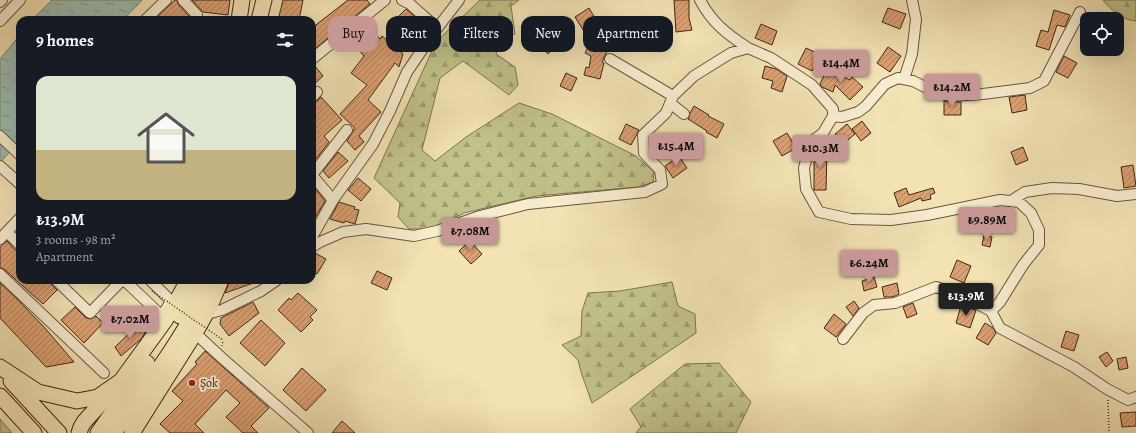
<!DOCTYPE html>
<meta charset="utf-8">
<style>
body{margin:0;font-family:Alegreya,serif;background:#242831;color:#f1f3f6;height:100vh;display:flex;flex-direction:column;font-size:15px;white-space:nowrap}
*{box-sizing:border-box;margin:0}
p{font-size:13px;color:#9ea1a6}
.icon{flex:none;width:22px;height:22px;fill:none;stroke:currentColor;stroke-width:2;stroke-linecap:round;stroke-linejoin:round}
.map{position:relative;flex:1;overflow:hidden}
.panel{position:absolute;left:16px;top:16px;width:300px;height:268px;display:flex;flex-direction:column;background:#171b24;border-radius:12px;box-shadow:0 4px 16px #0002}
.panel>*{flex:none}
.banner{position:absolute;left:328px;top:16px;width:380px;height:36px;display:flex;gap:8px}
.controls{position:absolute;left:1080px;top:12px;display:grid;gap:8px}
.controls a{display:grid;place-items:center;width:44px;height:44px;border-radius:8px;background:#171b24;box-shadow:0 4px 16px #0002;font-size:20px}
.price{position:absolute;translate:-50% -34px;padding:0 9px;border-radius:4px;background:#c59692;color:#111;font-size:13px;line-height:26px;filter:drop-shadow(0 1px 2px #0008)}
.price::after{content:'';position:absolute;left:50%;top:24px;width:12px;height:9px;margin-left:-6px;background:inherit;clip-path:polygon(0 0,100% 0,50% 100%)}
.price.active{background:#222;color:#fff}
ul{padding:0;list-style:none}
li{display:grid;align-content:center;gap:8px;height:212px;padding:0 20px}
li+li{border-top:1px solid #363941}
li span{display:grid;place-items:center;height:124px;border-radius:12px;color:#555}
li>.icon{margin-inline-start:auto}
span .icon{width:72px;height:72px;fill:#fffc;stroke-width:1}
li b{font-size:17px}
h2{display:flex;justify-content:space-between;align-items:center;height:48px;padding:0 20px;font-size:17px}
.tag{padding:0 14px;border-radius:12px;background:#171b24;box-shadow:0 4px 16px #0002;font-size:14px;line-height:36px}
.tag.active{background:#c59692;color:#111}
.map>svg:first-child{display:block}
.grass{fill:url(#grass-tufts);stroke:#807452}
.forest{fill:url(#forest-firs);stroke:#807452}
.water{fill:url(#water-ripples);stroke:#788176}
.building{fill:url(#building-hatch);stroke:#41261a}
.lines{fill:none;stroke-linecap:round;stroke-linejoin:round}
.minor-casing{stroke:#6d5540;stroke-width:12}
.highway-casing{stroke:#41261a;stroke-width:17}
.path{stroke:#41261a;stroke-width:1.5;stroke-dasharray:1 2;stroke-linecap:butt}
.minor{stroke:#f7ecce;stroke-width:10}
.highway{stroke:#f2e2b4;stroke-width:15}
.path-bridge{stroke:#41261a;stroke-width:1.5;stroke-dasharray:1 2;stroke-linecap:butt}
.poi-dot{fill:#8f2418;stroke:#f7ecce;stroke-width:1.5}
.labels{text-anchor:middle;stroke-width:4;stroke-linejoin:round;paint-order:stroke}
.poi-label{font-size:12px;fill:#41261a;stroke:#f7ecce;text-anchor:start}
</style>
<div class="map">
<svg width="1136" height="433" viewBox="0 0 1136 433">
<defs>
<pattern id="grass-tufts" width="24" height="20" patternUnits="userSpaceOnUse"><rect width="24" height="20" fill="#c0c289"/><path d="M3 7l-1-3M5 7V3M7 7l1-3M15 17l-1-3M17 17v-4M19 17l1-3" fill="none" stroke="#9e9d6f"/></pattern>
<pattern id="forest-firs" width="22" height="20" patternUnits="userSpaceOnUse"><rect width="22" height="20" fill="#c0c289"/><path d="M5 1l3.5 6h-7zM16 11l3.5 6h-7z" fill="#9e9d6f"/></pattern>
<pattern id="water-ripples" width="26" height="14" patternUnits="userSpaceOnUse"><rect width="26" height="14" fill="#9cbdb3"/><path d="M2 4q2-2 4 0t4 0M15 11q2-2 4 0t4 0" fill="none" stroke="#819991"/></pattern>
<pattern id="building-hatch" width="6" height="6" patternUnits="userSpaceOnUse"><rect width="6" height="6" fill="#dba173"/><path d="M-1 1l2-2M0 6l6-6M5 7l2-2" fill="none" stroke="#b3835e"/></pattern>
</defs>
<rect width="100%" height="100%" fill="#f2e2b4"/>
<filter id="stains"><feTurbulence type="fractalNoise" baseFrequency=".005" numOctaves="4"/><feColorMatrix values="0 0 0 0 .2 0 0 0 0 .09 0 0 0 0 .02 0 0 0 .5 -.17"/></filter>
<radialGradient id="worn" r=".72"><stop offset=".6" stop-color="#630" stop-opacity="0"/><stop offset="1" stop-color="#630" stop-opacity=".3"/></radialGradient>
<path class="grass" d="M0 419 12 433H0Z"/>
<path class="forest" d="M480 0H519L511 6 515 34 500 40 496 54 515 67 518 85 509 95 463 61 440 78 422 150 435 161 466 137 519 103 552 114 636 156 654 172 653 182 638 187 536 196 464 213 433 229H409L398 217 400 203 374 178 436 42Z
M1103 0H1136V21C1124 21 1110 9 1103 0Z
M672 282 678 306 695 314 696 333 592 403 582 375 578 360 562 345 581 336 582 311 588 293 620 291Z
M719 363 751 402 736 433H636L641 427 630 409 685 364Z"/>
<path class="water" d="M52 0H142L123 20H32Z
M20 35V140L0 163V59Z"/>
<path class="building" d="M175 0H177L178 4 189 16 185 20H154Z
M192 0H230L228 15 203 12Z
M283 0H303L299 20H278Z
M348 0H367L370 4 312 51V28Z
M674 0H689V18L692 30 676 32Z
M589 8 599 25 585 33 575 17Z
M888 8 906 14 900 29 882 22Z
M406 9 423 24 414 34 397 18Z
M1054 10 1070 15 1065 27 1057 25 1049 50 1036 46 1041 30 1048 32Z
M366 23 380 39 382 36 403 54 399 67 395 63 368 100 381 112 359 136 364 142 355 150 347 141 355 128 340 114 367 85 351 73 364 56 348 38Z
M761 24 777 31 772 45 755 38Z
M551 35 559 44 548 54 540 45Z
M592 39 609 47 602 62 604 63 600 79 584 75 586 67 589 68 591 56 585 53Z
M888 47 901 56 890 72 877 63Z
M806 48 819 54 812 71 798 64Z
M1064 56 1077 63 1068 78 1056 72Z
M312 65H314L323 76 312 86Z
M765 66 776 69 787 76 782 92 771 88 773 81 762 78Z
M827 69 850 80 852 77 863 87 850 100 835 85 833 92 822 87 820 84Z
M566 73 577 78 571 91 560 86Z
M1025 95 1027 110 1012 113 1009 97Z
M321 97 342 120 324 136 329 142 312 164V103L316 102Z
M944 101 952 102H961V115H944Z
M694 106 709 115 708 116 724 124 717 138 706 132 707 131 688 119 689 118 690 113Z
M862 121 871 133 861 141 852 129Z
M626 124 639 130 631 145 619 139Z
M847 124 855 134 843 144 835 134Z
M787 133 796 148 782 156 773 141Z
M1023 147 1028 160 1016 165 1011 152Z
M816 149H827L826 190H814V155Z
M338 152 348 161 329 178 323 171Z
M679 156 687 168 673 178 665 166Z
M1133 165 1136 186 1124 188 1121 167Z
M358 178 371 189 361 201 348 190Z
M314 187 325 201 312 223V188Z
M906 188 909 195 933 188 935 193 930 195 931 199 922 201 921 198 899 207 894 193Z
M339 202 355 207 354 209 359 210 355 224 345 221 344 223 330 219Z
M984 235 992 237 990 247 982 245Z
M7 241 15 250 20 251V280H50L51 284 57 290 43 304 4 269 0 268V247Z
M470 241 482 254 471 264 459 251Z
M312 253H315L326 259 317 274 312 271Z
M957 260 971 266 964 283 950 277Z
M377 271 392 278 387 290 371 283Z
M874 277 877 287 864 291 862 281Z
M230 280H259V281L225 293Z
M0 283 17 299 44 327 74 362 46 367 0 318Z
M897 283 899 294 893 297H884L882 287Z
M298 293 317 310 310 317 313 320 301 332 278 310 289 298 291 300Z
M854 301 859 308 853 316 846 307Z
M253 302 259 313 229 336 220 324 221 318Z
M913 303 917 314 907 318 903 307Z
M961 306 976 310 970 328 956 323Z
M75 307 86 318 91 319 96 316 103 323 84 343 61 320Z
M834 314 846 324 836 337 824 328Z
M261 320 285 343 265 366 240 343Z
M985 323 993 328 996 333 988 345 976 338Z
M138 325 145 333 141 339 121 356 115 347Z
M1066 331 1079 335 1074 351 1061 347Z
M205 351 269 408 251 426 258 433H243L226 417 240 403 226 390 195 424 204 433H170L160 424 183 401 172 391 197 364 195 362Z
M1107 352 1113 361 1106 367 1099 357Z
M1126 357 1128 368 1119 370 1117 359Z
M302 368 326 390 306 411 283 390Z
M1136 412V426L1122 427 1120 413Z
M342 421 355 433H332Z"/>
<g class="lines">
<g class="minor-casing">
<path id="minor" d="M183 0 197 15
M402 0 410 4 437 28
M700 0C712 23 727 34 748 48
M0 2 2 0
M145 20 166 0
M0 21 20 0
M312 59 385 0
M610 59 673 96
M904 79 912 54 916 19 912 0
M312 97 317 92
M670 103 684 114
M833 116 842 117 858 112 866 106 885 84 898 78 913 81 937 93 952 96 983 94 1030 88 1044 81 1080 12
M0 136 20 155
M0 166 20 184
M333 200 312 175 347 130
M1011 201 1025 192 1052 188 1079 189 1117 196 1136 194
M7 232 20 245
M312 237 333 200 373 144 390 111 407 72 435 31 459 0
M0 239 20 218
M312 247 320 242 343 232 366 229 414 236 437 231 480 216 528 204 645 192 662 184 660 170 644 153 643 135 666 113 673 96 694 76 731 53 748 48 771 58 812 85 833 109V116L823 133 811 142 804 168 806 189 819 212 851 219 891 220 927 215 1000 200 1019 202 1031 213 1039 230V245L1023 265 1000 302 991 311 1000 328 1074 367 1107 389 1128 400 1136 397
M0 274 104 373
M56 280 90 313 122 280
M124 280 162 316 171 301 150 280
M203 315 222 310 261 291 277 280
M195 333 222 358 308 433
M843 339 863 313 874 305 895 303 936 287 964 297 991 311"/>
</g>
<g class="highway-casing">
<path id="highway" d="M239 20 242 0
M259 20 264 0
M180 316 200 280
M0 367 38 392 77 401 98 397 121 381 166 319 180 295 188 280
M11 381 59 433
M0 396 34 433
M79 433 81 427 84 422 111 392
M98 433 147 363
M114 433C148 384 186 335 211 280
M132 433 195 333 210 306 221 280"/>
</g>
<path class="path" d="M222 346 223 340
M1108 400 1109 433"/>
<use href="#minor" class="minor"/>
<use href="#highway" class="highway"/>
<path class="path-bridge" d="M152 291 223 340"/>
</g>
<circle class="poi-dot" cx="192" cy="383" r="4"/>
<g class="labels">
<g class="poi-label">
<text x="200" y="387">Şok</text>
</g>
</g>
<rect width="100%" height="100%" filter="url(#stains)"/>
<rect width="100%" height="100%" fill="url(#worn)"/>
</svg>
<div class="controls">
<a><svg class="icon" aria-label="locate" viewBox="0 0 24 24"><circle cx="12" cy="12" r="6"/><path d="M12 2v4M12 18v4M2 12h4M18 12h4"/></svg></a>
</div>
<b class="price" style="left:841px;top:84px">₺14.4M</b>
<b class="price" style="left:952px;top:108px">₺14.2M</b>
<b class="price" style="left:676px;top:167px">₺15.4M</b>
<b class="price" style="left:820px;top:169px">₺10.3M</b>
<b class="price" style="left:987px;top:241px">₺9.89M</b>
<b class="price" style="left:470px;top:252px">₺7.08M</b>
<b class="price" style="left:869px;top:284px">₺6.24M</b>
<b class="price active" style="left:966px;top:317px">₺13.9M</b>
<b class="price" style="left:130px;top:340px">₺7.02M</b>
<div class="banner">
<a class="tag active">Buy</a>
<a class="tag">Rent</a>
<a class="tag">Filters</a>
<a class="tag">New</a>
<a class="tag">Apartment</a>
</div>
<section class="panel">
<h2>9 homes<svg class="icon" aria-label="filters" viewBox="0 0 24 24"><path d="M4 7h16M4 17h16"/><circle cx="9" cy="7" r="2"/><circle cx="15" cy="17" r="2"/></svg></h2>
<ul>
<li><span style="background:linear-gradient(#dfe7d0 60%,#c2b280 0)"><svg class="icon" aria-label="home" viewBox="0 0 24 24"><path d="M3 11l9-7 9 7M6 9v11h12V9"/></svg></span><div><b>₺13.9M</b><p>3 rooms · 98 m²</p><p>Apartment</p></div></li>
</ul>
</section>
</div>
